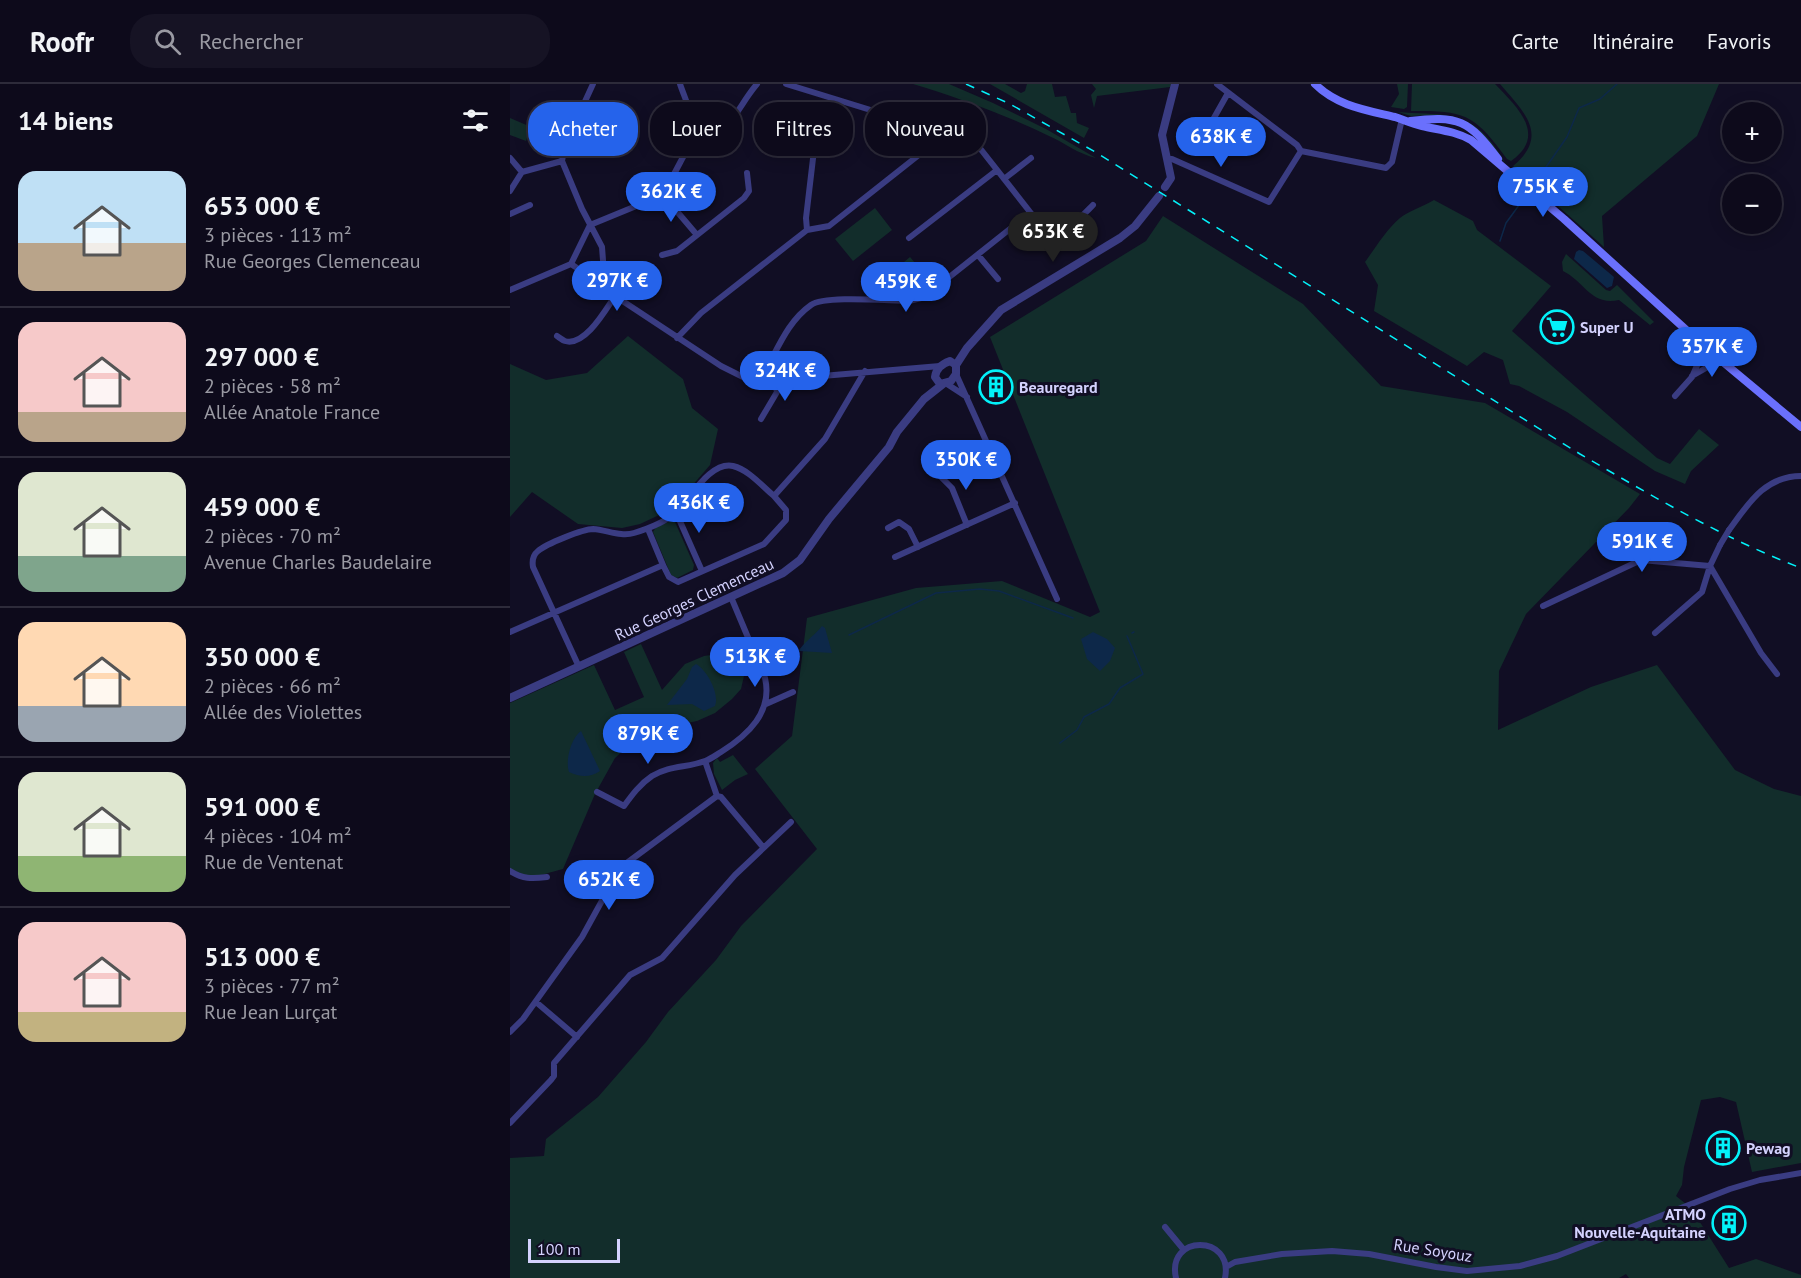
<!DOCTYPE html>
<html lang="fr">
<meta charset="utf-8">
<style>
body{margin:0;font-family:"PT Sans",sans-serif;background:#161324;color:#f1f3f6;height:100vh;display:flex;flex-direction:column;font-size:22px;white-space:nowrap}
*{box-sizing:border-box;margin:0}
p{font-size:20px;color:#9a9aa3}
.icon{flex:none;width:33px;height:33px;fill:none;stroke:currentColor;stroke-width:2;stroke-linecap:round;stroke-linejoin:round}
.map{position:relative;flex:1;overflow:hidden}
.panel{display:flex;flex-direction:column;background:#0d0a1b;width:510px}
.panel>*{flex:none}
.guide{position:absolute;left:18px;top:18px;width:570px;height:54px;display:flex;gap:12px}
.controls{position:absolute;left:1212px;top:18px;display:grid;gap:12px}
.controls a{display:grid;place-items:center;width:60px;height:60px;border-radius:50%;background:#0d0a1b;box-shadow:0 3px 15px #0003,0 0 0 2px #2d2b3a;font-size:30px}
.scale{position:absolute;left:18px;bottom:15px;width:92px;box-sizing:border-box;padding-left:6px;border:3px solid #d4d2fe;border-top:0;font-size:16px;line-height:21px;white-space:nowrap;color:#d4d2fe;-webkit-text-stroke:4px #110e24;paint-order:stroke}
.price{position:absolute;translate:-50% -51px;padding:0 14px;border-radius:21px;background:#2563eb;color:#fff;font-size:20px;line-height:39px;filter:drop-shadow(0 2px 3px #0008)}
.price::after{content:'';position:absolute;left:50%;top:36px;width:18px;height:14px;margin-left:-9px;background:inherit;clip-path:polygon(0 0,100% 0,50% 100%)}
.price.selected{background:#222;color:#fff}
ul{padding:0;list-style:none}
li{display:flex;align-items:center;gap:18px;height:150px;padding:0 18px}
li+li{border-top:2px solid #2d2b3a}
li span{display:grid;place-items:center;flex:none;width:168px;height:120px;border-radius:18px;color:#555}
li>.icon{margin-inline-start:auto}
span .icon{width:72px;height:72px;fill:#fffc;stroke-width:1}
li b{font-size:26px}
h2{display:flex;justify-content:space-between;align-items:center;height:72px;padding:0 18px;font-size:26px}
.tag{padding:0 21px;border-radius:24px;background:#0d0a1b;box-shadow:0 3px 15px #0003,0 0 0 2px #2d2b3a;font-size:21px;line-height:54px}
.tag.selected{background:#2563eb;color:#fff}
header{display:flex;align-items:center;gap:36px;box-sizing:border-box;height:84px;padding:0 30px;background:#0d0a1b;border-bottom:2px solid #2d2b3a}
header strong{font-size:28px}
nav{display:flex;gap:33px;margin-inline-start:auto;font-size:21px}
.search{width:420px;height:54px;background:#161324;display:flex;align-items:center;gap:15px;box-sizing:border-box;padding:0 21px;border-radius:24px;color:#9a9aa3;font-size:22px}
main{display:flex;flex:1;min-height:0}
.map>svg:first-child{display:block}
.green{fill:#122d2b}
.water{fill:#0d2849}
.lines{fill:none;stroke-linecap:round;stroke-linejoin:round}
.stream{stroke:#0d2849;stroke-width:1.5}
.minor{stroke:#3a3c82;stroke-width:6}
.tertiary{stroke:#3a3c82;stroke-width:8}
.secondary{stroke:#6a70fd;stroke-width:8}
.rail{stroke:#03f1f9;stroke-width:1.5;stroke-dasharray:9 8;stroke-linecap:butt}
.minor-bridge{stroke:#3a3c82;stroke-width:6}
.labels{text-anchor:middle;stroke-width:6;stroke-linejoin:round;paint-order:stroke}
.poi-label{font-size:16px;font-weight:bold;fill:#d4d2fe;stroke:#110e24;text-anchor:start}
.street-label{font-size:16px;fill:#d4d2fe;stroke:#110e24}
</style>
<header>
<strong>Roofr</strong>
<div class="search"><svg class="icon" aria-label="search" viewBox="0 0 24 24"><circle cx="10" cy="10" r="6"/><path d="M15 15l6 6"/></svg>Rechercher</div>
<nav><a>Carte</a><a>Itinéraire</a><a>Favoris</a></nav>
</header>
<main>
<section class="panel">
<h2>14 biens<svg class="icon" aria-label="filters" viewBox="0 0 24 24"><path d="M4 7h16M4 17h16"/><circle cx="9" cy="7" r="2"/><circle cx="15" cy="17" r="2"/></svg></h2>
<ul>
<li><span style="background:linear-gradient(#bfe0f5 60%,#b9a48a 0)"><svg class="icon" aria-label="home" viewBox="0 0 24 24"><path d="M3 11l9-7 9 7M6 9v11h12V9"/></svg></span><div><b>653 000 €</b><p>3 pièces · 113 m²</p><p>Rue Georges Clemenceau</p></div></li>
<li><span style="background:linear-gradient(#f6c9c9 75%,#b9a48a 0)"><svg class="icon" aria-label="home" viewBox="0 0 24 24"><path d="M3 11l9-7 9 7M6 9v11h12V9"/></svg></span><div><b>297 000 €</b><p>2 pièces · 58 m²</p><p>Allée Anatole France</p></div></li>
<li><span style="background:linear-gradient(#dfe7d0 70%,#7fa58c 0)"><svg class="icon" aria-label="home" viewBox="0 0 24 24"><path d="M3 11l9-7 9 7M6 9v11h12V9"/></svg></span><div><b>459 000 €</b><p>2 pièces · 70 m²</p><p>Avenue Charles Baudelaire</p></div></li>
<li><span style="background:linear-gradient(#ffd9b3 70%,#9aa5b1 0)"><svg class="icon" aria-label="home" viewBox="0 0 24 24"><path d="M3 11l9-7 9 7M6 9v11h12V9"/></svg></span><div><b>350 000 €</b><p>2 pièces · 66 m²</p><p>Allée des Violettes</p></div></li>
<li><span style="background:linear-gradient(#dfe7d0 70%,#8fb573 0)"><svg class="icon" aria-label="home" viewBox="0 0 24 24"><path d="M3 11l9-7 9 7M6 9v11h12V9"/></svg></span><div><b>591 000 €</b><p>4 pièces · 104 m²</p><p>Rue de Ventenat</p></div></li>
<li><span style="background:linear-gradient(#f6c9c9 75%,#c2b280 0)"><svg class="icon" aria-label="home" viewBox="0 0 24 24"><path d="M3 11l9-7 9 7M6 9v11h12V9"/></svg></span><div><b>513 000 €</b><p>3 pièces · 77 m²</p><p>Rue Jean Lurçat</p></div></li>
</ul>
</section>
<div class="map">
<svg width="1291" height="1194" viewBox="0 0 1291 1194">
<rect width="100%" height="100%" fill="#110e24"/>
<path class="green" d="M403 0H439L483 19 536 45 586 74C568 70 555 59 539 52 496 31 449 14 403 0Z
M480 0H495L511 9 515 7 517 0H542L545 13 556 12 561 29H566L567 39 579 44 574 54Z
M582 0H661L660 3 587 12 584 24 581 11 586 5Z
M887 0H898L897 23 894 25 881 23 889 10Z
M902 0H985C1007 23 1038 51 1001 77L997 75C965 31 956 26 901 27Z
M990 0H1209L1187 52 1092 132 1094 163 1003 82C1040 51 1014 28 990 0Z
M888 28C927 32 955 24 982 59 986 65 992 72 995 79L975 54 924 31 901 32Z
M0 34 21 43 16 57 0 51Z
M924 116 963 137 967 146 1041 202 1002 247 1147 374 1160 380 1189 345 1209 361 1181 387 1175 400 1145 387 1057 328 1009 302 1000 300 993 276 974 268 957 282 864 227 868 201 855 178C866 163 876 146 890 134 897 128 914 122 924 116Z
M365 124 382 146 343 177 325 155Z
M653 132 793 220 871 302 975 319 1130 410 1119 424 1016 530 989 587 988 646 1081 603 1147 581 1225 686 1264 705 1291 712V1079L1242 1088 1226 1018 1210 1013 1191 1016 1174 1083 1172 1101 1166 1112 1181 1124 1219 1184 1246 1175 1291 1191V1194H1119L1116 1190 1109 1194H0V1074L34 1072 36 1055 88 1013 136 958 158 928 206 876 231 842 307 765 245 685 282 652 297 534 406 504 492 497 580 533 590 528 480 253 636 157Z
M1056 170 1096 206 1100 207 1107 201 1144 238 1140 241 1109 216C1081 222 1075 198 1053 187L1052 178Z
M400 173 411 186 385 206 375 194Z
M118 252 173 295 182 324 208 345 200 381 162 425 130 440 112 444 68 440 22 408 0 433V280L36 296 77 289Z
M161 437 165 438 184 481 183 486 167 494 161 491 143 448 146 443Z
M131 560 152 606 175 580 194 572 240 565 248 588 234 592 231 605 222 615 205 629 187 637 147 645 124 657 105 674 85 710 53 785C29 791 22 797 0 784V619L84 581 105 626 134 613 114 568Z
M223 671 238 690 225 696 212 706 204 690 203 679 207 674 210 678Z"/>
<path class="water" d="M1069 166 1073 167 1104 193 1102 202 1097 204 1064 175 1066 168Z
M312 542 315 544 322 569 289 567C291 561 306 550 312 542Z
M583 548 597 555 605 564 600 577 590 587 577 575 571 555Z
M186 580C197 586 210 610 205 622L194 627 182 620 157 621 177 595 182 583Z
M71 647 90 687C80 694 70 693 59 688 55 676 61 654 71 647Z"/>
<g class="lines">
<path class="stream" d="M1025 99 1057 53 1069 24 1090 15 1107 0
M990 157 996 139 1015 113
M622 549 624 548
M339 551 426 509 470 505 489 507 563 534
M550 659 567 646 574 633 599 620 610 604 633 590 617 552"/>
<path class="minor" d="M276 0 458 56 469 63 531 142C534 144 537 146 540 146 555 148 574 131 583 121
M707 0 787 61 791 67 876 84 882 78 892 35
M64 43 106 45 117 54
M184 48C228 46 223 28 247 0
M709 54 696 48 718 9
M274 59 304 66
M0 74 12 88 52 77 72 125 92 163 95 203
M657 75H662L759 118 791 67
M52 77 55 61 83 0
M494 95 521 74
M0 107 12 88
M153 111 80 141 61 180 95 203 105 212 211 282 233 293 265 296 430 282
M153 111 182 56C187 38 176 18 170 0
M153 111 187 151
M0 130 20 121
M297 146 296 134 304 66 321 14
M399 154 487 86
M530 162 537 156 541 146
M152 171 167 167 234 114 239 107 237 89
M468 171 488 195
M0 206 61 180
M47 252C50 254 52 256 55 257 75 263 96 225 105 212
M167 254 191 229 297 146 319 142 424 59 432 48
M446 290 547 515
M1182 292 1210 276
M437 300 457 313
M1165 312 1182 293 1195 263
M251 335 267 308 260 278C271 257 281 235 301 221 315 211 379 217 399 217L411 214 423 206 520 129
M429 391 442 404 457 441
M164 431 169 435 192 487
M378 444 389 438 399 445 408 463
M138 445 153 481
M1219 446C1238 420 1255 392 1291 392
M385 473 505 419
M1200 482 1251 569 1267 590
M1033 522 1131 476 1200 482 1210 461
M0 548 153 481 159 493 168 498 254 460 276 436V426L264 412
M1145 549 1192 508 1200 482
M69 583 23 483C22 477 23 471 28 467 36 460 73 445 83 445 97 446 111 453 124 449 137 445 155 438 165 429 180 415 200 377 223 382 239 386 252 402 264 412L315 355 355 287
M256 620 283 608
M195 677 207 712 211 713 253 763
M87 708 114 722C122 711 130 700 142 692 160 681 177 684 195 677 201 675 206 671 211 668 238 651 263 628 255 594L221 513
M0 787C13 795 21 795 37 793
M26 918 67 953
M0 948 13 935 72 853 110 784 207 712
M0 1039 41 996 44 992V979L120 891 152 874 225 791 281 738
M655 1143 674 1166
M716 1183 725 1178 772 1170 822 1167 859 1170 926 1183 957 1187 1010 1182 1047 1172 1220 1105 1250 1096 1291 1089
M666 1194C656 1150 724 1150 715 1194"/>
<path class="tertiary" d="M655 103 661 94 652 51 665 0
M440 277 446 281V290L441 297 430 300 425 293C426 284 432 280 440 277Z
M446 281 457 264 491 226 610 154 625 142 649 112
M0 614 273 489 290 476 319 435 379 363 387 348 414 315 433 300"/>
<path class="secondary" d="M805 0C827 22 856 26 885 33 894 36 903 40 912 42 929 46 945 47 961 56L1054 135 1195 263 1291 343
M900 37C948 31 959 36 988 75"/>
<path class="rail" d="M456 0 500 20 587 69 1070 370C1142 412 1213 454 1291 484"/>
<path class="minor-bridge" d="M1210 461 1219 446"/>
</g>
<defs>
<g id="supermarket-ring" transform="scale(1.725)"><circle r="9.5" fill="#110e24" stroke="#03f1f9" stroke-width="1.5"/><path d="M-6-5.5h2.5l.6 2H6L4.5 2H-2.5L-4.4-4H-6ZM-1.5 3.2a1.3 1.3 0 1 0 .1 0ZM3 3.2a1.3 1.3 0 1 0 .1 0Z" fill="#03f1f9"/></g>
<g id="building-ring" transform="scale(1.725)"><circle r="9.5" fill="#110e24" stroke="#03f1f9" stroke-width="1.5"/><path d="M-4-6H4V6H1V3H-1V6H-4ZM-2.5-4.3h1.7v1.8h-1.7ZM.8-4.3h1.7v1.8H.8ZM-2.5-1h1.7V.8h-1.7ZM.8-1h1.7V.8H.8Z" fill="#03f1f9"/></g>
</defs>
<g fill-rule="evenodd">
<use href="#supermarket-ring" x="1047" y="243"/>
<use href="#building-ring" x="486" y="303"/>
<use href="#building-ring" x="1213" y="1064"/>
<use href="#building-ring" x="1219" y="1139"/>
</g>
<g class="labels">
<g class="poi-label">
<text x="1070" y="249">Super U</text>
<text x="509" y="309">Beauregard</text>
<text x="1236" y="1070">Pewag</text>
<text x="1196" y="1136" text-anchor="end">ATMO<tspan x="1196" dy="18">Nouvelle-Aquitaine</tspan></text>
</g>
<g class="street-label">
<text transform="translate(184 515) rotate(-25)" y="6">Rue Georges Clemenceau</text>
<text transform="translate(923 1166) rotate(9)" y="6">Rue Soyouz</text>
</g>
</g>
</svg>
<div class="controls">
<a>+</a>
<a>−</a>
</div>
<div class="scale">100 m</div>
<b class="price" style="left:711px;top:84px">638K €</b>
<b class="price" style="left:1033px;top:134px">755K €</b>
<b class="price" style="left:161px;top:139px">362K €</b>
<b class="price selected" style="left:543px;top:179px">653K €</b>
<b class="price" style="left:107px;top:228px">297K €</b>
<b class="price" style="left:396px;top:229px">459K €</b>
<b class="price" style="left:1202px;top:294px">357K €</b>
<b class="price" style="left:275px;top:318px">324K €</b>
<b class="price" style="left:456px;top:407px">350K €</b>
<b class="price" style="left:189px;top:450px">436K €</b>
<b class="price" style="left:1132px;top:489px">591K €</b>
<b class="price" style="left:245px;top:604px">513K €</b>
<b class="price" style="left:138px;top:681px">879K €</b>
<b class="price" style="left:99px;top:827px">652K €</b>
<div class="guide">
<a class="tag selected">Acheter</a>
<a class="tag">Louer</a>
<a class="tag">Filtres</a>
<a class="tag">Nouveau</a>
</div>
</div>
</main>
